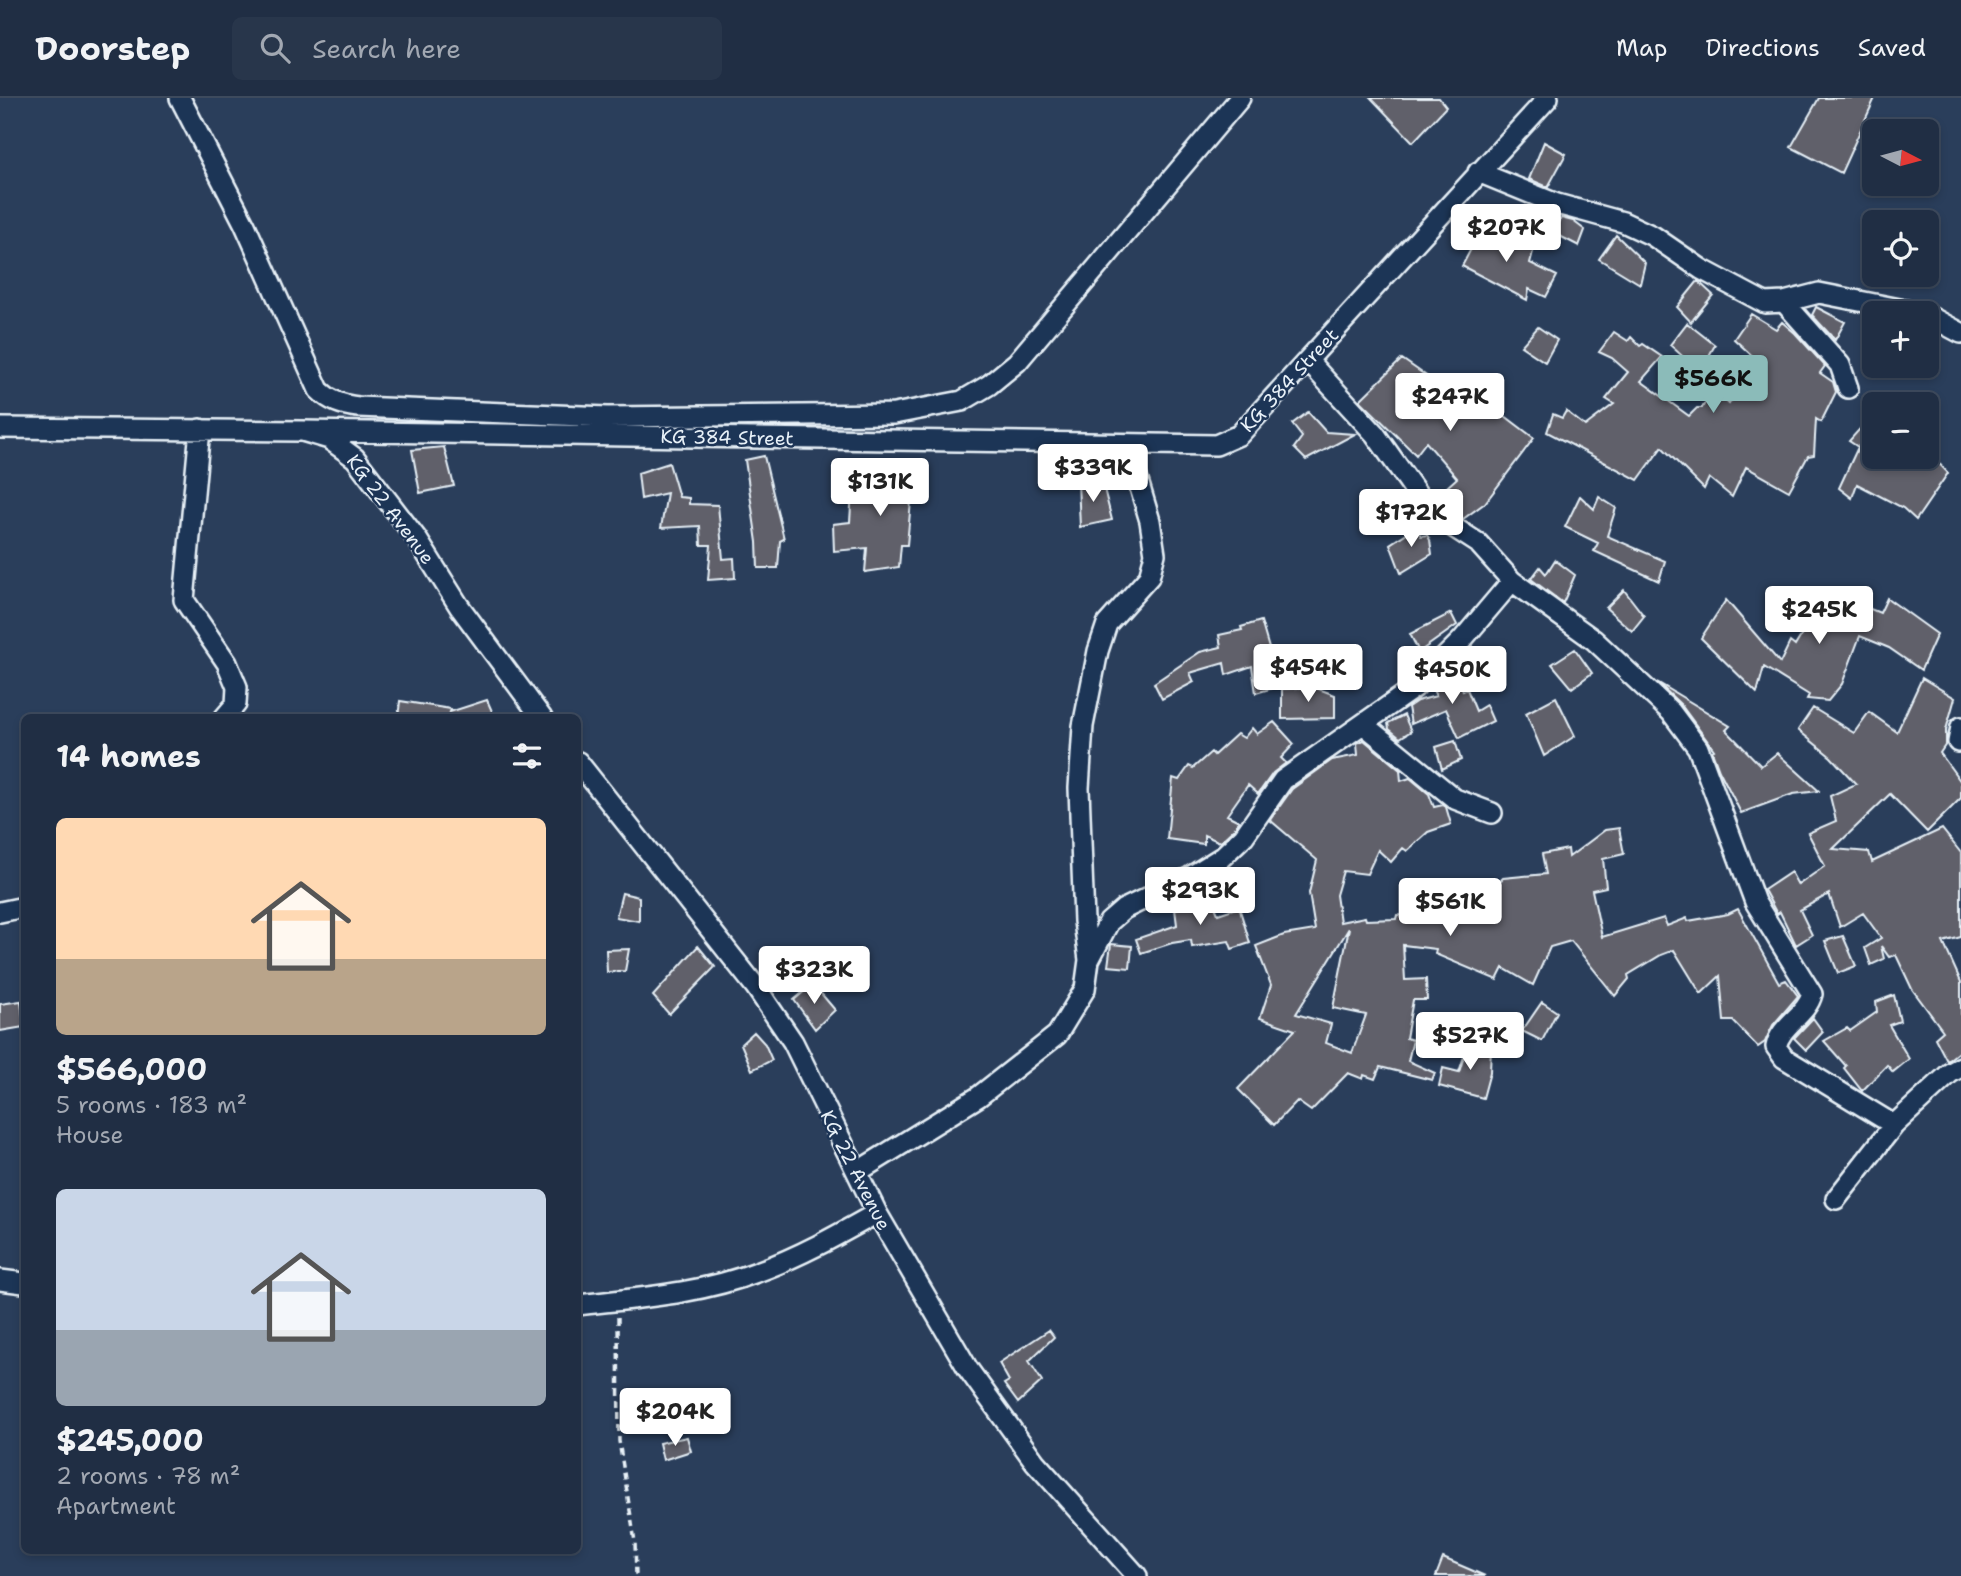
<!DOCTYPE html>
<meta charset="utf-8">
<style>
body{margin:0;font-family:"Shantell Sans",sans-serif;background:#28364b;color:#f1f3f6;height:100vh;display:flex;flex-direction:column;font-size:26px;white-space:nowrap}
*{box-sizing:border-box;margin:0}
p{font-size:23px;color:#a2a8b2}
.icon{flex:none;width:38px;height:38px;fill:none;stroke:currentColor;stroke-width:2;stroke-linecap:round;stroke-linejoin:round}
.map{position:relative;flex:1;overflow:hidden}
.sheet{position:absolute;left:21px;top:616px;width:560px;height:840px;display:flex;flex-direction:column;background:#202e44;border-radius:10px;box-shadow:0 4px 10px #0003,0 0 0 2px #3d4a5d}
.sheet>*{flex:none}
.needle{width:46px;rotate:96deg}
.tools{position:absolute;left:1862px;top:21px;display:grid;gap:14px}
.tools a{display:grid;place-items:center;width:77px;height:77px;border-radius:10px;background:#202e44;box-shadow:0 4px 10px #0003,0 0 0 2px #3d4a5d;font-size:35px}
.price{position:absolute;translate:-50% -60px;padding:0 16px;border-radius:7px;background:#fff;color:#222;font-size:23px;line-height:46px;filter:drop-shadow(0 2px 4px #0008)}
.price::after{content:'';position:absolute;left:50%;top:42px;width:21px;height:16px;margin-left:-10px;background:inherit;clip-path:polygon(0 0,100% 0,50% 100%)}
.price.selected{background:#8bbbb9;color:#111}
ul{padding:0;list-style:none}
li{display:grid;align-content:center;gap:14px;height:371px;padding:0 35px}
li span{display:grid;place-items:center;height:217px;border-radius:10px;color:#555}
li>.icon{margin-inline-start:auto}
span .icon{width:126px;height:126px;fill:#fffc;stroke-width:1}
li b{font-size:30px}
h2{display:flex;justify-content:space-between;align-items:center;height:84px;padding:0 35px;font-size:30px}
header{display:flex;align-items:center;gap:42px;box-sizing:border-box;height:98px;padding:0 35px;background:#202e44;border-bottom:2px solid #3d4a5d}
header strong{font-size:33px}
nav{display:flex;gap:38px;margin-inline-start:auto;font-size:24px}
.search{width:490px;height:63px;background:#28364b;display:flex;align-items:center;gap:18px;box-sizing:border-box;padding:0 24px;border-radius:10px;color:#a2a8b2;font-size:26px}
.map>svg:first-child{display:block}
.building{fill:#60606a;stroke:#e8f1f8;stroke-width:2;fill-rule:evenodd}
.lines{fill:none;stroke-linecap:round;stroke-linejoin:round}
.minor-casing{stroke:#e8f1f8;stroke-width:24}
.path{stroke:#e8f1f8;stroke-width:3.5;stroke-dasharray:7 5;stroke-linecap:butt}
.minor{stroke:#1d3557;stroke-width:19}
.labels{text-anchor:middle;stroke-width:5;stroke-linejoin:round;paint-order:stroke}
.street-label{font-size:19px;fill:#e8f1f8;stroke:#1d3557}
</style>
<header>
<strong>Doorstep</strong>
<div class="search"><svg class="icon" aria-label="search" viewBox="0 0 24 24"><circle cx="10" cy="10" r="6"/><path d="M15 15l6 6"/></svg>Search here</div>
<nav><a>Map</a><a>Directions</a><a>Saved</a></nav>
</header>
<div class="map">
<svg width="1961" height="1478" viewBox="0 0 1961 1478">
<rect width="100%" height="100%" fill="#2a3e5b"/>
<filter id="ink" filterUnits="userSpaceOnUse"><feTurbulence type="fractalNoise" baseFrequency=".0143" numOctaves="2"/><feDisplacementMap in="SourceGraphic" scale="14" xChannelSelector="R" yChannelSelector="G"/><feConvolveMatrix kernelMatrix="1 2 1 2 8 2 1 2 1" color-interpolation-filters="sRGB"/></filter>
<g filter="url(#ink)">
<path class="building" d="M1371 0H1439L1446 9 1413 44Z
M1819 0H1875L1841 75 1791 49Z
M1544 44 1566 56 1548 89 1529 81Z
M1561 120 1573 123 1585 132 1579 148 1552 134Z
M1469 127 1503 150 1506 137 1535 146 1530 165 1557 178 1546 199 1529 191 1527 202 1462 168 1471 151 1460 140Z
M1616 137 1645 165 1640 186 1599 161Z
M1698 183 1713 197 1691 224 1677 209Z
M1816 209 1845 224 1835 242 1812 217Z
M1751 216 1776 231 1782 224 1795 235 1825 268 1820 275 1833 284 1836 294 1821 324 1816 321 1814 357 1808 358 1789 393 1746 369 1732 399 1709 380 1704 391 1662 349 1638 382 1547 334 1553 316 1562 320 1566 313 1585 328 1614 306 1606 301 1628 274 1612 260 1599 254 1614 234 1628 243 1631 239 1640 248 1643 246 1662 259 1641 283 1689 318 1697 310H1702L1706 303 1716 305 1721 299 1729 306 1759 264 1734 241Z
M1687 225 1715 247 1700 274 1670 247Z
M1538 229 1557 242 1545 264 1521 248Z
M1402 261 1451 295 1459 283 1534 340 1485 405 1463 421 1435 400 1457 380 1426 344 1416 357 1360 302Z
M1308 314 1326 334 1355 336 1306 362 1294 350 1302 339 1292 326Z
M1874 315V359H1933L1948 375 1916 422 1903 410 1857 386 1852 400 1839 390 1858 349 1849 343Z
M444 349 454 388 420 395 412 352Z
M764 358 784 441 780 443 778 470H758L757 444 745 362Z
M669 365 679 399 689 400V406L718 407 723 461 734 460 735 480 708 482 711 447H701L700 428 661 430 667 395 641 401 638 375Z
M853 376 908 381V377L927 378 925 404 911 403 907 447H901L899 469 865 474 867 450 834 453 833 426 850 424Z
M1102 383 1112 422 1080 429 1078 384Z
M1580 398 1594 411 1599 399 1616 410 1607 438 1665 463 1659 483 1594 453 1598 445 1565 429Z
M1416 429 1421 438 1427 437 1430 442 1432 456 1401 475 1390 446Z
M1555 462 1575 477 1563 505 1531 481 1540 469 1546 476Z
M1624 492 1644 518 1632 533 1606 510Z
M1887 500 1937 536 1921 572 1889 550 1860 538 1842 586 1828 603 1807 601 1809 597 1764 569 1757 595 1701 540 1726 502 1780 565 1790 544 1795 548 1821 505 1845 522 1851 503 1880 515Z
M1451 515 1457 527 1419 554 1410 536Z
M1261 523 1280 588 1256 595 1252 568 1226 577 1224 565 1190 575 1194 584 1162 601 1154 585 1200 554 1221 549 1219 537 1242 532 1241 529Z
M1575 551 1592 575 1572 590 1552 566Z
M1456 566 1463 593 1467 591 1476 613 1486 607 1493 623 1459 640 1446 611 1411 626 1408 609 1417 603 1436 598 1432 590Z
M1922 580 1955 600 1946 632V646L1940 655 1961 684V700L1927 734 1890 696 1833 751 1869 754 1872 764 1942 731 1961 755V839L1943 844 1961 884V952L1947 963 1935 940 1943 933 1912 891 1896 857 1889 859 1881 848 1884 861 1871 867 1865 850 1881 840 1863 815 1840 829 1829 796 1800 812 1812 837 1796 847 1780 814 1777 816 1764 792 1791 774 1798 787 1825 768 1808 735 1836 723 1830 698 1856 686 1831 659 1798 632 1813 610 1854 635 1869 614 1897 634Z
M1657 584 1730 628 1726 632 1761 668 1777 655 1819 693 1793 696 1741 715 1719 672 1712 653 1714 652 1681 607Z
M1313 589 1335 597V620L1282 621V591Z
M1556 599 1575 638 1544 658 1526 615Z
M487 602 495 620H398L400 603 451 611 450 614Z
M1404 617 1411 633 1400 640 1389 631 1388 625Z
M1274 624 1294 646 1281 660 1286 665 1273 675 1258 696 1248 687 1227 717 1239 723 1235 730 1220 744 1204 737V746L1167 741 1173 680 1179 682 1189 668 1193 670 1211 654 1214 657 1237 636 1244 640 1252 630 1257 636Z
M1364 642 1400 672 1401 683 1410 680 1429 696 1434 709 1443 707 1446 709 1451 726 1428 734 1407 753 1403 750 1391 764 1378 752 1367 776 1343 773 1336 797 1340 824 1365 819 1366 822 1396 821 1397 817 1418 819 1431 800 1446 814 1458 786 1479 804 1503 780 1546 776 1542 756 1568 751 1569 759 1605 732 1619 730 1624 756 1603 761 1606 789 1592 792 1602 839 1664 820 1667 828 1687 820 1688 823 1728 816 1738 811 1779 885 1786 882 1798 898 1773 927 1765 944 1758 949 1733 923H1724L1720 878 1701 896 1674 852 1661 857 1628 877 1629 881 1615 898 1571 843 1550 849 1533 887 1503 870 1497 882 1435 856 1436 851 1403 847 1405 882 1426 881 1427 902H1413L1406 940 1413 942 1408 963 1435 975 1432 982 1380 969 1375 981 1364 977 1363 981 1348 975 1311 1013 1297 1003 1274 1027 1238 991 1295 932 1260 920 1271 887 1256 848 1284 837 1315 832 1309 795 1317 762 1270 722 1292 691 1332 662 1358 657 1357 645ZM1349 830 1333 910 1366 917 1352 955 1326 945 1331 926 1296 916Z
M1455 643 1461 662 1442 671 1436 649Z
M1207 789 1218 816 1239 809 1250 845 1232 851 1229 843 1192 849 1191 842 1172 845 1141 855 1136 841 1177 827 1175 811 1199 807 1194 795Z
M622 795 639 799V823L616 819Z
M1843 838 1856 868 1838 875 1825 843Z
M1111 846 1132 848 1130 870 1108 868Z
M698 848 715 869 669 916 653 898Z
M629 851 625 873 607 874 606 852Z
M813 886 835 912 815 931 794 902Z
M1894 897 1900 923 1889 927 1909 961 1893 974 1887 967 1862 993 1844 970 1846 968 1824 943 1847 930 1850 933 1877 914 1876 904Z
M21 903 24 929 0 933V906Z
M1542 904 1557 914 1542 943 1522 933Z
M1813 920 1823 934 1806 952 1794 940Z
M754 934 765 946 772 962 752 972 741 946Z
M1469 943 1491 948 1490 974 1483 1000 1439 988 1443 970 1459 974Z
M1049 1232 1054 1239 1029 1263 1042 1283 1018 1305 1004 1286 1009 1283 999 1265Z
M687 1339 691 1353 663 1362 659 1345Z
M1443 1460 1485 1478H1436Z"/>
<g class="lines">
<g class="minor-casing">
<path id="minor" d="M180 0 245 127 319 292C330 303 342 307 358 309L608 319 894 316 962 303 989 287 1017 264 1240 0
M1478 74 1557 106 1623 124 1653 138 1701 171 1765 205 1784 204 1819 195 1920 215
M1784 204 1840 267 1848 290
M1927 217 1961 235
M1308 263 1375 336 1430 414 1478 445 1512 483 1594 542 1671 614 1698 650 1755 804 1812 896C1807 917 1780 927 1776 949L1784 960 1894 1027
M0 330 302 333 329 341 355 360 417 441 459 508 542 620
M200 331 184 502 227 565 237 589 236 606 224 620
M302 333 1216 347 1239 337 1548 0
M1363 626 1455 701 1492 715
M1958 644 1961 629
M578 664 755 888 793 944 877 1115 968 1271 1035 1364 1137 1478
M0 814 24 809
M1089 862 1084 823 1079 690 1083 628 1098 553 1107 526 1149 479 1155 456 1150 423 1127 346
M857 1074 978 999 1057 937 1085 891 1089 862 1109 824 1124 811 1190 779 1222 759 1244 738 1283 682 1414 590 1462 542 1512 483
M1836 1101 1894 1027 1950 975 1961 969
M0 1182 24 1185
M578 1207C637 1200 700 1196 757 1174 799 1159 838 1137 877 1115"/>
</g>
<path class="path" d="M618 1219 619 1343 635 1444 636 1478"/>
<use href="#minor" class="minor"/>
</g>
</g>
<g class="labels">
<g class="street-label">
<text transform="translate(1289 282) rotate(-47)" y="7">KG 384 Street</text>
<text transform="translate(727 339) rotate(1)" y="7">KG 384 Street</text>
<text transform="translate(391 411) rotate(53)" y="7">KG 22 Avenue</text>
<text transform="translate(856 1072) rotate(63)" y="7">KG 22 Avenue</text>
</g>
</g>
</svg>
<div class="tools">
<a><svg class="needle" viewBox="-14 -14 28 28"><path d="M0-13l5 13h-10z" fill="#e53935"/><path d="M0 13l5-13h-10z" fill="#a2a8b2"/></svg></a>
<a><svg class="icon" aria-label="locate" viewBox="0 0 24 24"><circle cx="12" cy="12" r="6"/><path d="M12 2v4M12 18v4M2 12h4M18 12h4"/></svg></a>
<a>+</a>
<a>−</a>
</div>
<b class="price" style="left:1506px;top:166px">$207K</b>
<b class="price selected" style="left:1713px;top:317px">$566K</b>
<b class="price" style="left:1450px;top:335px">$247K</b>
<b class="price" style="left:1093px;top:406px">$339K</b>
<b class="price" style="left:880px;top:420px">$131K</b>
<b class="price" style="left:1411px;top:451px">$172K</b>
<b class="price" style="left:1819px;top:548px">$245K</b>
<b class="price" style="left:1308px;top:606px">$454K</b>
<b class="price" style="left:1452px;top:608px">$450K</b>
<b class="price" style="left:1200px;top:829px">$293K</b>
<b class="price" style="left:1450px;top:840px">$561K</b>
<b class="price" style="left:814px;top:908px">$323K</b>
<b class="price" style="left:1470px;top:974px">$527K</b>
<b class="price" style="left:675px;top:1350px">$204K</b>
<section class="sheet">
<h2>14 homes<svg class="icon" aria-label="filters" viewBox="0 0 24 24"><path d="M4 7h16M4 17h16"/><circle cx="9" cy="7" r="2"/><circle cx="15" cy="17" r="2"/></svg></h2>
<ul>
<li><span style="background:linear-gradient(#ffd9b3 65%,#b9a48a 0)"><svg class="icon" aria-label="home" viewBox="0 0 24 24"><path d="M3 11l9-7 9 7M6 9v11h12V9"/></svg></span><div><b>$566,000</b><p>5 rooms · 183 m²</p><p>House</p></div></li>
<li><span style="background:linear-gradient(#c9d6e8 65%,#9aa5b1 0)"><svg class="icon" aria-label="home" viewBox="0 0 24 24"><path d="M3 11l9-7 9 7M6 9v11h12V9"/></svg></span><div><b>$245,000</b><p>2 rooms · 78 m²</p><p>Apartment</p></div></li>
</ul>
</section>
</div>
